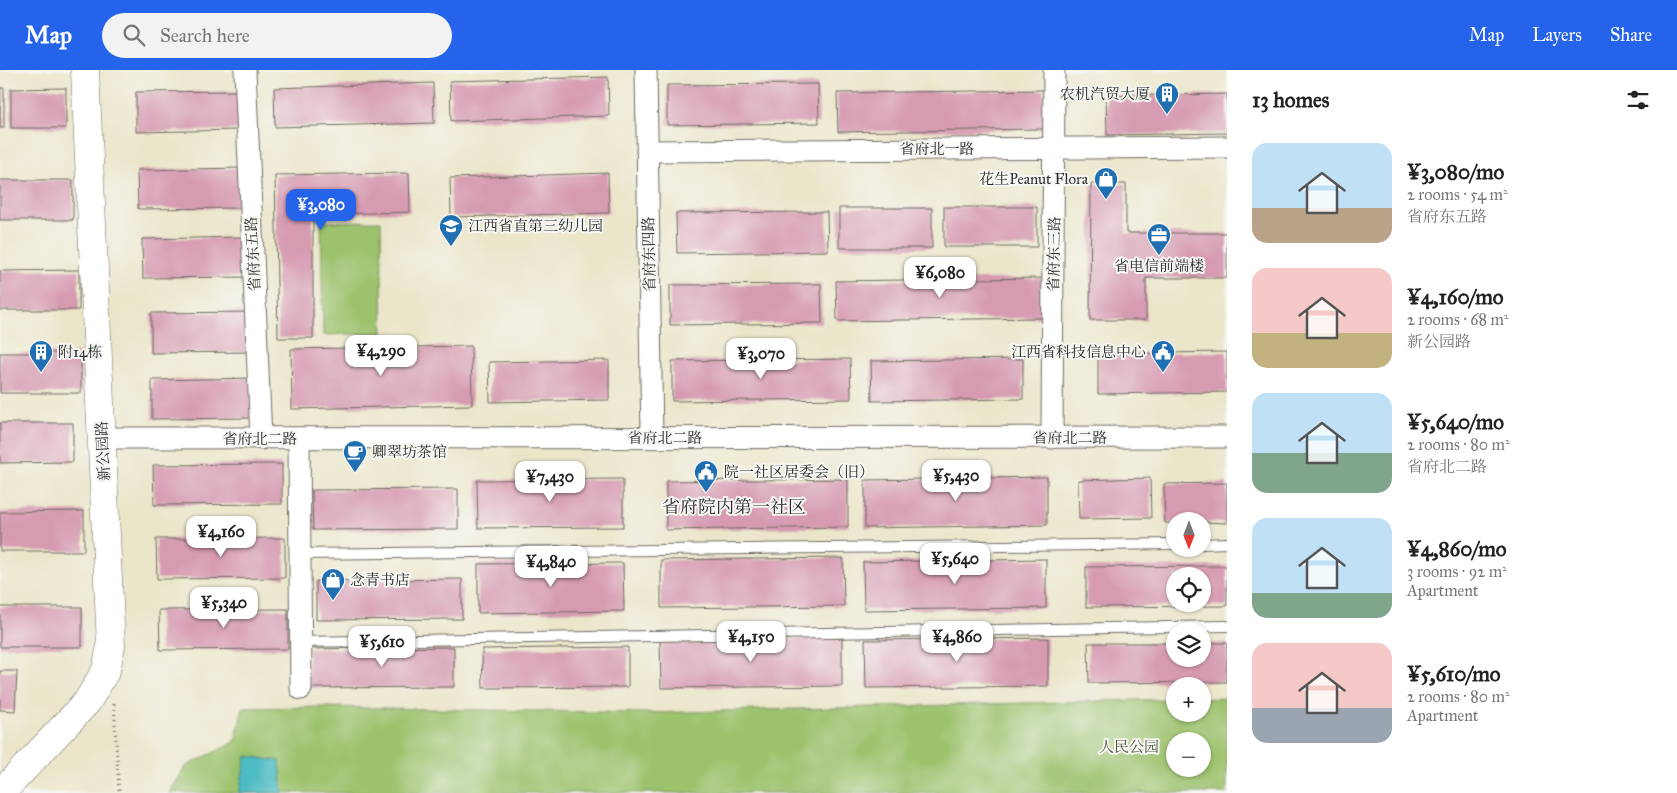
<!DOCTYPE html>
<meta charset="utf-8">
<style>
body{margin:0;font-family:"IM FELL Great Primer","Noto Serif SC",serif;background:#f2f2f2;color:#222;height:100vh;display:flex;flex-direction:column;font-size:19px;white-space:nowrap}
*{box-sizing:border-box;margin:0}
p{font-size:16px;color:#767676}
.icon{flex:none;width:28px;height:28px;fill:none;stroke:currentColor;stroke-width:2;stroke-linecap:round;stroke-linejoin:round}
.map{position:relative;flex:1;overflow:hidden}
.sheet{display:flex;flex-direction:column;background:#fff;width:450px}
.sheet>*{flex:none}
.needle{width:32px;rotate:180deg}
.buttons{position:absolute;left:1166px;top:442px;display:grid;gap:10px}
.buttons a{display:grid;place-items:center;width:45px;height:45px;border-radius:50%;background:#fff;box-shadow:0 1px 4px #0004;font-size:25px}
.price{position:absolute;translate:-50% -42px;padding:0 11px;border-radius:10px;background:#fff;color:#222;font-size:16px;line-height:32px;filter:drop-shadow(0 1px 2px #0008)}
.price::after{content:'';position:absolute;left:50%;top:30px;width:15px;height:11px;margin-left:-8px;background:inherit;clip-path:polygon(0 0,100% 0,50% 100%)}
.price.active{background:#2563eb;color:#fff}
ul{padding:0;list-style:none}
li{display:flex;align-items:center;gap:15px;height:125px;padding:0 25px}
li span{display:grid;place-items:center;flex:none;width:140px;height:100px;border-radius:15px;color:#555}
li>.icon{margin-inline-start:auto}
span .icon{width:60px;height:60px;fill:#fffc;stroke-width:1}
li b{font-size:21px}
h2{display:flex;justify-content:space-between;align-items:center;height:60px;padding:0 25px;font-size:21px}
header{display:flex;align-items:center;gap:30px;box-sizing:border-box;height:70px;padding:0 25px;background:#2563eb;color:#fff}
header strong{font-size:24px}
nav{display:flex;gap:28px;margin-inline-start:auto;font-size:18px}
.search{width:350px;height:45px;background:#f2f2f2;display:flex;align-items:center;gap:12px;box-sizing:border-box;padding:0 18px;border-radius:28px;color:#767676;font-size:19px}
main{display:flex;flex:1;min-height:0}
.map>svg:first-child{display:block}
.green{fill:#9cc26d;stroke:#64764c;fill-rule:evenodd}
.water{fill:#4dbbc3;stroke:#3c7377}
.building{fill:#d69ab1;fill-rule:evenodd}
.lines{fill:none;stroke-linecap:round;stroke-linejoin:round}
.lane-casing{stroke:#6e6c63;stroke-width:12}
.street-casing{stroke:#6e6c63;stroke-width:23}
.secondary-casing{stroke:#6e6c63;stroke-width:29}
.path{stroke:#6e6c63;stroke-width:3;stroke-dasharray:1 4;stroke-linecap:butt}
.lane{stroke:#fff;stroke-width:10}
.street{stroke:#fff;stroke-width:21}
.secondary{stroke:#fff;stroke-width:28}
.labels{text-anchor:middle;stroke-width:4;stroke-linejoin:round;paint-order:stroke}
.poi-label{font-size:15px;fill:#2b2b2b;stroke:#f6f6f2;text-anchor:start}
.street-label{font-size:15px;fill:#2b2b2b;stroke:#f6f6f2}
.park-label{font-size:15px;fill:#4d583f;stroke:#f6f6f2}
.quarter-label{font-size:18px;fill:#2b2b2b;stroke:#f6f6f2}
</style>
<header>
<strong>Map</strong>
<div class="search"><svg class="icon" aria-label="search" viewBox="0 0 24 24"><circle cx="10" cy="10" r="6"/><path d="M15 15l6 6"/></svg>Search here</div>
<nav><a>Map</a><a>Layers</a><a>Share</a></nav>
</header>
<main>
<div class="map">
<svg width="1227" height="723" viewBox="0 0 1227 723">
<rect width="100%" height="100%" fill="#f6f6f2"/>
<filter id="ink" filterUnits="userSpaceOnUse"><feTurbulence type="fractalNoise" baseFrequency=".02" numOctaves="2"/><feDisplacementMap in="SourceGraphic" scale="10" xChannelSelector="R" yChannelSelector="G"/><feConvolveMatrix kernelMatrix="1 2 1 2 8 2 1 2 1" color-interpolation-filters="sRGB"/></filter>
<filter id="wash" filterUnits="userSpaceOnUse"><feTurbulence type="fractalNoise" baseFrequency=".0096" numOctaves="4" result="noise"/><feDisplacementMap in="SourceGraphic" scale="20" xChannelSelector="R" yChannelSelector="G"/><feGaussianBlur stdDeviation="1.12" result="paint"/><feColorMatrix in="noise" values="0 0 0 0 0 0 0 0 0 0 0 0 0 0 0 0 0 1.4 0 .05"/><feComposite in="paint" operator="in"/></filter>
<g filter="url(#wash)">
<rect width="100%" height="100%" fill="#ebe6ca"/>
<path class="green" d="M381 151 383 263 323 265 321 152Z
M1227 628V723H169L186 696 235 672 243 638 326 637 648 643 1175 629V644H1202L1203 629ZM1175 671H1202V699H1175Z"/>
<path class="water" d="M246 686 280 691 283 723H239Z"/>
<g id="blocks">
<path class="building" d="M608 7 609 46 451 51 450 11Z
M433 13 434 53 275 57 274 18Z
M818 14 819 53 667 55V15Z
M0 18H4V58H0Z
M66 18V58H11V19Z
M1044 20V59L838 62 837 23Z
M240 21V60L136 62V22Z
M1227 24V63L1107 65 1106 26Z
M242 98V138L138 139 137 100Z
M409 103 410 142 293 145H313V268H278L275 105Z
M608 103 609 143 451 147 450 108Z
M0 110H73V150H0Z
M1091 114H1126V163H1227V208H1146V250H1090Z
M944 137H1037V177H944Z
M839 138H932V178H839Z
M827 142 828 181 677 183 676 143Z
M246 167 247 207 143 208 142 169Z
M79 200V240H0V201Z
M1043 208V248L837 251 836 211Z
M821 214 822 253 670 255V215Z
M255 242V282L151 283V243Z
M471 276 472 335 292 339 291 279Z
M1227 282V322L1098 324V284Z
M0 283H81V323H0Z
M850 289 851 329 672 331V291Z
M1023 289V329L872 331 871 291Z
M609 290V330L490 332 489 292Z
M256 308V348L152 349V310Z
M0 353H73V392L0 393Z
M282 394V434L154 435 153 395Z
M1047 407V455L865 458V410Z
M1150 408 1151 448 1079 449 1078 410Z
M623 409V457L478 458 477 410Z
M848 409V457L666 460V411Z
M1227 413V453L1175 451V453H1165L1164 414Z
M458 419V459L313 460 312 420Z
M84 441V481H0V442Z
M285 468V508L157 509 156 469Z
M843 488 844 536 661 538V490Z
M1046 489V538L864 540 863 492Z
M623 493 624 541 478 543V494Z
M1227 496V536L1086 537V497ZM1175 506H1202V534H1175Z
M462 509V549L316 550V511Z
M0 537H82V577H0Z
M288 539V579L160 580 159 540Z
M842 568V616L661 618 660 570Z
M1048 568V616L866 618 865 570Z
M1088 573H1175V589H1202V573H1227V612L1089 613Z
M454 577V617L309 618 308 579Z
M628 577V617L483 618 482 579Z
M0 601H17L15 641 0 640Z"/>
</g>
</g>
<g filter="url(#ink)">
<use href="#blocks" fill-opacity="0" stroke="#6e6c63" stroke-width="1"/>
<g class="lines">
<g class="lane-casing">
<path id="lane" d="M1202 474 1227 473
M300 484 1175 474
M301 572 1227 556"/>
</g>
<g class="street-casing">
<path id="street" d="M245 0 261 369
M646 0 652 368
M647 81 1227 77
M102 368 1227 367
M1052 368 1054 0
M299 369 301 619"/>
</g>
<g class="secondary-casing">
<path id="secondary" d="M1 723 87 632 106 600 111 576 85 0"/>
</g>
<path class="path" d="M114 634 119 723"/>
<use href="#lane" class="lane"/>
<use href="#street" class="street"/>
<use href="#secondary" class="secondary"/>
</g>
</g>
<defs>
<g id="building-pin" transform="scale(1.25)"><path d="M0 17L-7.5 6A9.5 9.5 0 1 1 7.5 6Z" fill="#1f6fb2" stroke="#f6f6f2"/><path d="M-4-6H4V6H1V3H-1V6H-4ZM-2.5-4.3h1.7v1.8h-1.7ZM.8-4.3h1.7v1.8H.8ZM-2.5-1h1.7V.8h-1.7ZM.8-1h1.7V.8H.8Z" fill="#fff"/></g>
<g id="shop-pin" transform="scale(1.25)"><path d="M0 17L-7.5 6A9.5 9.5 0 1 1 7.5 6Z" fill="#1f6fb2" stroke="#f6f6f2"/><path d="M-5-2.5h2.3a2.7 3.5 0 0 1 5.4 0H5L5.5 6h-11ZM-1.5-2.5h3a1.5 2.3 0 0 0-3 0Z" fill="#fff"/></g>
<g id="school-pin" transform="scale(1.25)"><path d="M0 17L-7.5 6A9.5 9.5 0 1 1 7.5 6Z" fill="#1f6fb2" stroke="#f6f6f2"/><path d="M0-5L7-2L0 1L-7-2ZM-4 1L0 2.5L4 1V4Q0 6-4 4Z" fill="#fff"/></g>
<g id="office-pin" transform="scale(1.25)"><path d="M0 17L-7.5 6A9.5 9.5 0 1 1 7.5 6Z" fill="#1f6fb2" stroke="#f6f6f2"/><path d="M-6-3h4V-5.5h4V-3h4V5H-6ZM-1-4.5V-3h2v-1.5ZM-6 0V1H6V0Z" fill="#fff"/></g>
<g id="civic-pin" transform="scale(1.25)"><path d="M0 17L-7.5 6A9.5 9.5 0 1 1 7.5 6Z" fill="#1f6fb2" stroke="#f6f6f2"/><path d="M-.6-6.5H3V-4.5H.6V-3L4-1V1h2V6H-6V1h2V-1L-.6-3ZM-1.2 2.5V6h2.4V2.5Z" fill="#fff"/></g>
<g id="cafe-pin" transform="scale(1.25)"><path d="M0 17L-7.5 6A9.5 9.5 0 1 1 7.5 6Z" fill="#1f6fb2" stroke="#f6f6f2"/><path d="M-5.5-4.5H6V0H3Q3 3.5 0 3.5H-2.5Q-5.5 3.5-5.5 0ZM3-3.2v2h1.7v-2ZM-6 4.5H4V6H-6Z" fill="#fff"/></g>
</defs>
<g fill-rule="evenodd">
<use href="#building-pin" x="1167" y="24"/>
<use href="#shop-pin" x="1106" y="109"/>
<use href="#school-pin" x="451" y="156"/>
<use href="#office-pin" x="1159" y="165"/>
<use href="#building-pin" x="41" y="282"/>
<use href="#civic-pin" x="1163" y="282"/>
<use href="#cafe-pin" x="355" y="382"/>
<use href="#civic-pin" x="706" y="402"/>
<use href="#shop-pin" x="333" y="510"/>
</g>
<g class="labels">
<g class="poi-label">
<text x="1150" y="29" text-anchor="end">农机汽贸大厦</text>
<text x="1088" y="114" text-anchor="end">花生Peanut Flora</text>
<text x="468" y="161">江西省直第三幼儿园</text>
<text x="1159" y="201" text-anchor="middle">省电信前端楼</text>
<text x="58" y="287">附14栋</text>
<text x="1146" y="287" text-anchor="end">江西省科技信息中心</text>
<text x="372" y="387">卿翠坊茶馆</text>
<text x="724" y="407">院一社区居委会（旧）</text>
<text x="350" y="515">念青书店</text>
</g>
<g class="street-label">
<text x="937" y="84">省府北一路</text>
<text transform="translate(253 184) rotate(-93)" y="5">省府东五路</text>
<text transform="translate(649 184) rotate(-91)" y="5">省府东四路</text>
<text transform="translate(1054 184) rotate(-89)" y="5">省府东三路</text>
<text x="665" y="373">省府北二路</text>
<text x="1070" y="373">省府北二路</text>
<text x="260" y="374">省府北二路</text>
<text transform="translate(103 381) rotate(-93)" y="5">新公园路</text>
</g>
<g class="park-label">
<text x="1129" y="682">人民公园</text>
</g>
<g class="quarter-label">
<text x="734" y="443">省府院内第一社区</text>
</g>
</g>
</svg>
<div class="buttons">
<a><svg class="needle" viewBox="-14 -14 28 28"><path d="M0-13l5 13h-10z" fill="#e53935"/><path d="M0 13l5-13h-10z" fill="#767676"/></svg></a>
<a><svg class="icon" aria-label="locate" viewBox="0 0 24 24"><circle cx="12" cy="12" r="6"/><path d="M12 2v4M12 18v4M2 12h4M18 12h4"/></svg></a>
<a><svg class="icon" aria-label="layers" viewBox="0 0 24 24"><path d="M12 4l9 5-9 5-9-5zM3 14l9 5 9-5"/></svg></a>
<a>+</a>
<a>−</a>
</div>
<b class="price active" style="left:321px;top:161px">¥3,080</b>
<b class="price" style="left:940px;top:229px">¥6,080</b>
<b class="price" style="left:381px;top:307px">¥4,290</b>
<b class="price" style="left:761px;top:310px">¥3,070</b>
<b class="price" style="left:956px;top:432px">¥5,430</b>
<b class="price" style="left:550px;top:433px">¥7,430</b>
<b class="price" style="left:221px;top:488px">¥4,160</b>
<b class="price" style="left:955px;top:515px">¥5,640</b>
<b class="price" style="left:551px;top:518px">¥4,840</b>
<b class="price" style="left:224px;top:559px">¥5,340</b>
<b class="price" style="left:751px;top:593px">¥4,150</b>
<b class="price" style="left:957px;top:593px">¥4,860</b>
<b class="price" style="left:382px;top:598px">¥5,610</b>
</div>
<section class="sheet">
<h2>13 homes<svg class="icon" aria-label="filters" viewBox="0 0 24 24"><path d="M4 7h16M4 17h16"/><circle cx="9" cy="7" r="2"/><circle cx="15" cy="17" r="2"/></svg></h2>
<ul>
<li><span style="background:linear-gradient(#bfe0f5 65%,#b9a48a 0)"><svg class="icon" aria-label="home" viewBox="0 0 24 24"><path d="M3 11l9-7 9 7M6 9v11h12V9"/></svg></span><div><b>¥3,080/mo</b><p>2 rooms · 54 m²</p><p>省府东五路</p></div></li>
<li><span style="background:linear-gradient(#f6c9c9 65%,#c2b280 0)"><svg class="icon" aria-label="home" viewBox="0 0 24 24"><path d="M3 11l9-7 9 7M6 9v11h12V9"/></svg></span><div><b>¥4,160/mo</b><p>2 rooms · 68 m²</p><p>新公园路</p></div></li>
<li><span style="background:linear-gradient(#bfe0f5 60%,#7fa58c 0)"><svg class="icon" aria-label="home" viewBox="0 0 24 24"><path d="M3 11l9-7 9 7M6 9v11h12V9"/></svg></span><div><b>¥5,640/mo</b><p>2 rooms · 80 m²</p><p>省府北二路</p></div></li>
<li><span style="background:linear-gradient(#bfe0f5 75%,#7fa58c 0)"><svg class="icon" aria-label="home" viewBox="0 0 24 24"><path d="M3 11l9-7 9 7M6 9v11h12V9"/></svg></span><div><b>¥4,860/mo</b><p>3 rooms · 92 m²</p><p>Apartment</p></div></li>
<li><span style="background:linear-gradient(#f6c9c9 65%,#9aa5b1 0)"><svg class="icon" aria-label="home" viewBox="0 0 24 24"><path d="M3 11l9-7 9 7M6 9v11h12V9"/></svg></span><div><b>¥5,610/mo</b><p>2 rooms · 80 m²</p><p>Apartment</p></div></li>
</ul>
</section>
</main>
